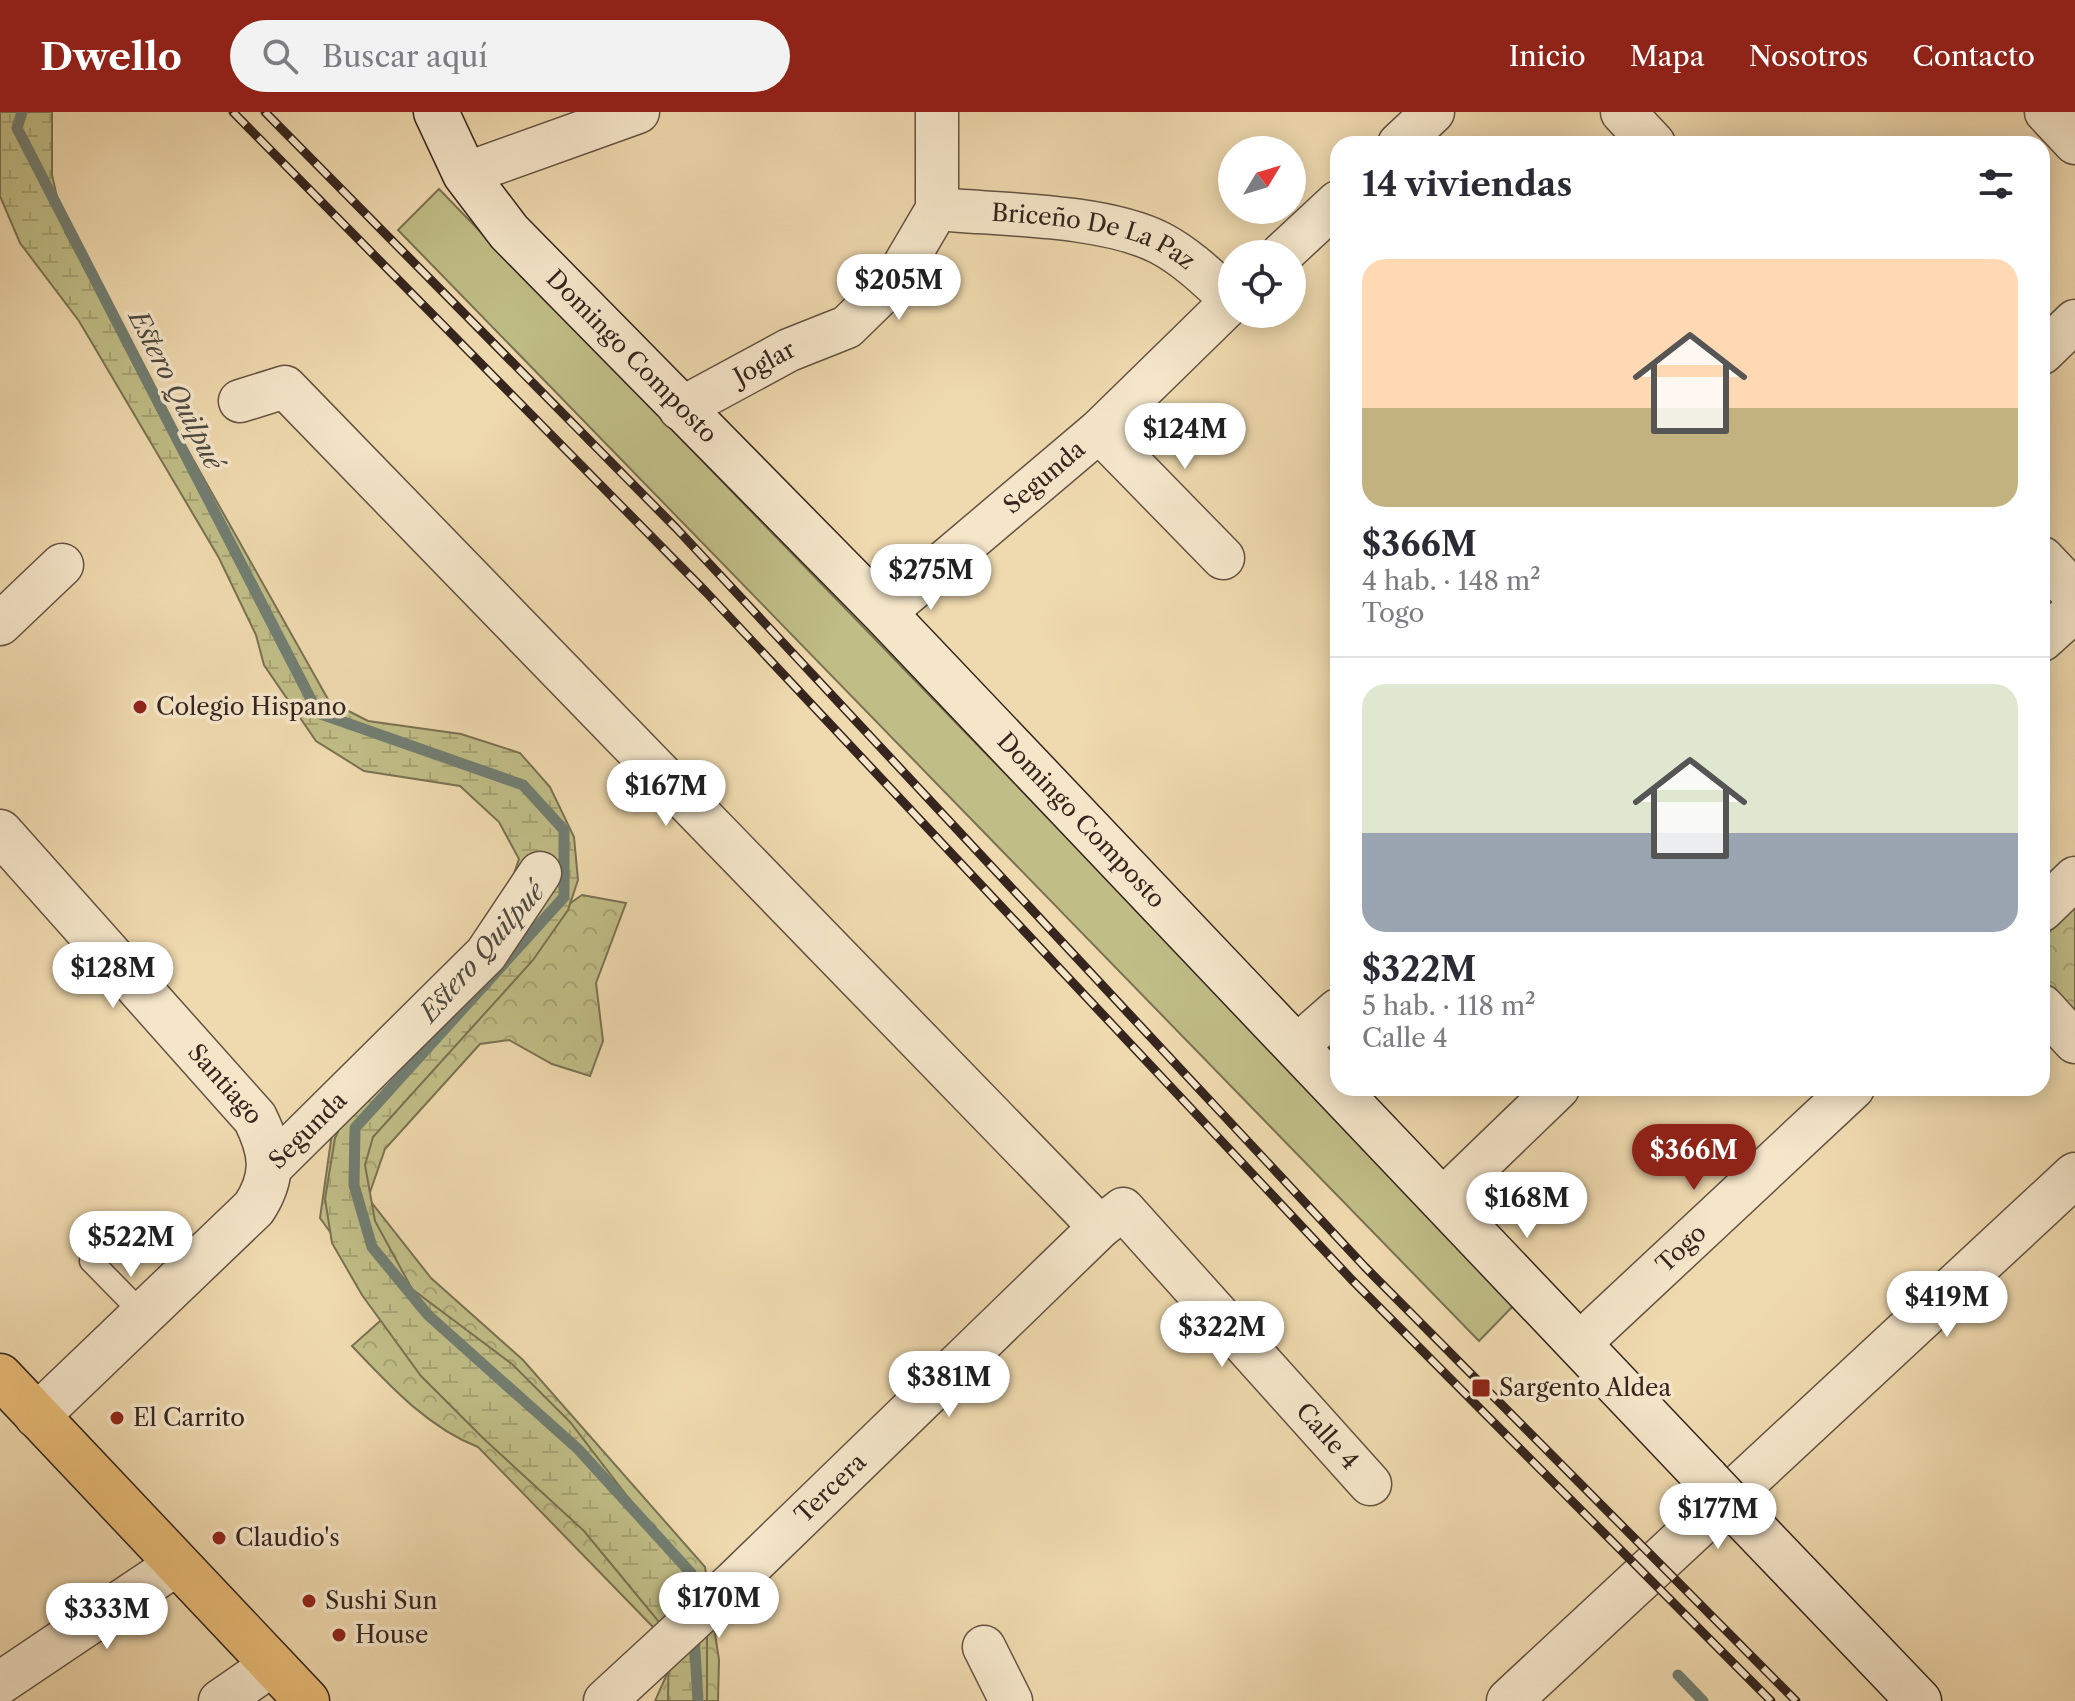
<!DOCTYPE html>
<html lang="es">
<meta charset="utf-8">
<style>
body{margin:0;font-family:"Libre Caslon Text",serif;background:#f2f2f3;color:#2b2b33;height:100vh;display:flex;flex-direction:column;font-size:30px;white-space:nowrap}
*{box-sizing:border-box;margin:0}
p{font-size:26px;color:#7c7c81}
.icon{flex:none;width:44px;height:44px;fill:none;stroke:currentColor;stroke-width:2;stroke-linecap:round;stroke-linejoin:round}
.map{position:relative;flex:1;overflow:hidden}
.sheet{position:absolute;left:1330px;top:24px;width:720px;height:960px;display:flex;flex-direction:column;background:#fff;border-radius:24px;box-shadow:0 4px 20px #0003}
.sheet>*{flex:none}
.needle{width:52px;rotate:52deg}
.fabs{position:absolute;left:1218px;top:24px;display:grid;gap:16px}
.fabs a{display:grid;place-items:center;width:88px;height:88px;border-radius:50%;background:#fff;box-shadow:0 4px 20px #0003;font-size:40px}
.price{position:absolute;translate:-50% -68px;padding:0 18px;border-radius:28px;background:#fff;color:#222;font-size:26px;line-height:52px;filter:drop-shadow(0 2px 4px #0008)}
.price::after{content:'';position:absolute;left:50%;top:48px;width:24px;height:18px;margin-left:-12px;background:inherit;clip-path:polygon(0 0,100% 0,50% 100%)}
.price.current{background:#8f2418;color:#fff}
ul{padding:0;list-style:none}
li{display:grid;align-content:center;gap:16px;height:424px;padding:0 32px}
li+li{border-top:2px solid #e1e1e2}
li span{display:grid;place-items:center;height:248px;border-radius:24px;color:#555}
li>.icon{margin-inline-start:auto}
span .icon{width:144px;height:144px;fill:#fffc;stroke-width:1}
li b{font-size:34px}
h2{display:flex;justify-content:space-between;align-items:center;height:96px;padding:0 32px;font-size:34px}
header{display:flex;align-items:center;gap:48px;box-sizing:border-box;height:112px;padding:0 40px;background:#8f2418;color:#fff}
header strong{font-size:38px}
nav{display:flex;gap:44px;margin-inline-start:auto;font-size:28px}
.search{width:560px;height:72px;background:#f2f2f3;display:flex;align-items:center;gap:20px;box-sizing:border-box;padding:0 28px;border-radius:44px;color:#7c7c81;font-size:30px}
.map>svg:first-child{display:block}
.green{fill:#c0bd86;stroke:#7a7152;stroke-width:2}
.forest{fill:url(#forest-crowns);stroke:#7a7152;stroke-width:2}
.wetland{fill:url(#wetland-marsh);stroke:#7a7152;stroke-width:2}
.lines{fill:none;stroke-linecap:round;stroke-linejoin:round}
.stream{stroke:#727e72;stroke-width:11}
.service-casing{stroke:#645242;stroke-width:25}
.minor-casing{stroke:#645242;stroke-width:45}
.tertiary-casing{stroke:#645242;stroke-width:47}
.secondary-casing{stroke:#35251e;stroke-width:47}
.primary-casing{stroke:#35251e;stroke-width:47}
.service{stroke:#f5e6ca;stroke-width:22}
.minor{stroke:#f5e6ca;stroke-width:42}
.tertiary{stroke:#f5e6ca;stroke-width:44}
.secondary{stroke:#f5e6ca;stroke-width:44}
.primary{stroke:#e8bc77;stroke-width:44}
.rail-casing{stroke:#35251e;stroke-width:9}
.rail{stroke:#f5e6ca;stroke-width:6;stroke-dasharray:18;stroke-linecap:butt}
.secondary-bridge-casing{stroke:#35251e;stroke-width:47;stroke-linecap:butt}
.secondary-bridge{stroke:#f5e6ca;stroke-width:44}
.poi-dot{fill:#8f2418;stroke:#f5e6ca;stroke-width:3}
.labels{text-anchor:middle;stroke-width:7;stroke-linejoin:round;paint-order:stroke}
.street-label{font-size:24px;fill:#35251e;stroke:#f5e6ca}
.poi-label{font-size:24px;fill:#35251e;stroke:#f5e6ca;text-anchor:start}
.water-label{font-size:26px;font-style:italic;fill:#4e4a41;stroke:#f5e6ca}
</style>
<header>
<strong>Dwello</strong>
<div class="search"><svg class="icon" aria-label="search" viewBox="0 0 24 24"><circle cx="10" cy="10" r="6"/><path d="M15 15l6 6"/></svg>Buscar aquí</div>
<nav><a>Inicio</a><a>Mapa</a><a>Nosotros</a><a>Contacto</a></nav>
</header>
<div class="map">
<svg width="2075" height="1589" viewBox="0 0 2075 1589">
<defs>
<pattern id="forest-crowns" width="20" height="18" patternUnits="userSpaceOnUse" patternTransform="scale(2)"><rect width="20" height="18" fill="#c0bd86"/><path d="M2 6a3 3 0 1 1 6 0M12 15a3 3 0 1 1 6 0" fill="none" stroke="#a6a273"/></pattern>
<pattern id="wetland-marsh" width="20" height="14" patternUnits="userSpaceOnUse" patternTransform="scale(2)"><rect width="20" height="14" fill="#c0bd86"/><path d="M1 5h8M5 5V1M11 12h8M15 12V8" fill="none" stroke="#a6a273"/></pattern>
</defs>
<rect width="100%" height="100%" fill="#efd9ae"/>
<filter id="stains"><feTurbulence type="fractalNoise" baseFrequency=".0025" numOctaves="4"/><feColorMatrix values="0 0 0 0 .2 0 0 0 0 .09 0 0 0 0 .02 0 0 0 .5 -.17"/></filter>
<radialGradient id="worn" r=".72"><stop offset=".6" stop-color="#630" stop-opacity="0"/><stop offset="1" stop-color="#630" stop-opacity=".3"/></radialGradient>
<path class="green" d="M439 77 1517 1190 1479 1229 398 118Z"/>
<path class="forest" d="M582 783 626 791 596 871 603 929 590 964 552 952 509 928 480 932 385 1037 368 1086 431 1166 523 1248 705 1455 719 1548 718 1589H655L676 1542 654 1516 478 1335C427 1315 389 1273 352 1234L389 1201 320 1106 335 1000 500 840Z
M2075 795V901L2072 904 2042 872V827Z"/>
<path class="wetland" d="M0 0H52V63L65 120 329 589 368 609 461 622 520 641 550 675 574 725 578 768 568 798 533 848 373 1025 365 1053 375 1109 412 1177 512 1252 570 1310 687 1462 707 1513V1589H668L669 1522 584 1419 484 1327 421 1264 362 1183 332 1131 325 1087 335 1026 353 988 492 825 519 747 499 710 460 674 364 659 316 629 264 553 256 523 219 446 79 209 20 131 0 84Z"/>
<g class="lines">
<path class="stream" d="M22 0 17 16 318 601 523 673 564 718V785L355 1016 354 1073 372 1135 428 1203 578 1337 691 1461 693 1493
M694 1522 698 1589
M1678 1563 1703 1589"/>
<g class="service-casing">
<path id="service" d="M91 1149 143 1202"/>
</g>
<g class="minor-casing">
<g id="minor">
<path d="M2046 0 2075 31"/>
<path d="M1399 32 1433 0"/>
<path d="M465 62 638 0"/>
<path id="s1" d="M937 97C1001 103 1103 102 1160 131 1187 145 1210 168 1232 188"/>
<path d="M1282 142 1338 90"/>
<path d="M2042 241 2075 209"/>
<path d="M240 289 285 275 1100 1115"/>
<path id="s2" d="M680 297 789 238 847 215 896 167 937 97V0"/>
<path d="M1099 319 1223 446"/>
<path id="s3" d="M884 501 1099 319 1232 189"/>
<path d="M0 512 62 453"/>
<path d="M2042 528 2075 498"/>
<path d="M2042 798 2075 766"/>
<path d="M2042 894 2075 930"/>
<path d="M1297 934 1338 898"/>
<path id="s4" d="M271 1055 486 842 540 761"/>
<path d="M1443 1087 1558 976"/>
<path id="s5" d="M1579 1232 1853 976"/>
<path d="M984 1535 1011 1589"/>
<path d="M0 1571 177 1452"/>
<path d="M220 1589 272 1553"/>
<path id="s6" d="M605 1589 734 1470 1100 1115 1123 1097 1370 1372"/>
</g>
</g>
<g class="tertiary-casing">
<g id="tertiary">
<path d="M1623 0 1653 32"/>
<path d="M2042 447 2075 482"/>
<path id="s7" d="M0 720 255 1006C272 1040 275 1064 254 1096L37 1304"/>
<path d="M1509 1589 2075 1063"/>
</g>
</g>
<g class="secondary-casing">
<g id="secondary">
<path id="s8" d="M436 0 465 62 509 120 884 501 1707 1367"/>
<path d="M1740 1402 1919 1589"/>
</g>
</g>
<g class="primary-casing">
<path id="primary" d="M0 1264 307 1589"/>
</g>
<use href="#service" class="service"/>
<use href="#minor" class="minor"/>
<use href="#tertiary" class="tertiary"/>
<use href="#secondary" class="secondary"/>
<use href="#primary" class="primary"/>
<g class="rail-casing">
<path id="rail" d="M233 0 706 480 1352 1168 1771 1589
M265 0 676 416 1365 1155 1796 1589"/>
</g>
<use href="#rail" class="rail"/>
<g class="secondary-bridge-casing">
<path id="secondary-bridge" d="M1707 1367 1740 1402"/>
</g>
<use href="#secondary-bridge" class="secondary-bridge"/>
</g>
<g class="poi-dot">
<circle cx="140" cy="595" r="8"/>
<rect x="1471" y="1266" width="20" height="20" rx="4"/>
<circle cx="117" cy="1306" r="8"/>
<circle cx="219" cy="1426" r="8"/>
<circle cx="309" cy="1489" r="8"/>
<circle cx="339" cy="1523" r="8"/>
</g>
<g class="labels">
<g class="street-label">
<text dy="8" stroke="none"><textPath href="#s1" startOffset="160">Briceño De La Paz</textPath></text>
<text dy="8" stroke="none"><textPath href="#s8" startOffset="316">Domingo Composto</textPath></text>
<text dy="8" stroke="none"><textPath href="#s2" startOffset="96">Joglar</textPath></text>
<text dy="8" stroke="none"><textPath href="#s3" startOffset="210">Segunda</textPath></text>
<text dy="8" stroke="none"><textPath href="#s8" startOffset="962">Domingo Composto</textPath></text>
<text dy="8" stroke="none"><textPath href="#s7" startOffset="338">Santiago</textPath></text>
<text dy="8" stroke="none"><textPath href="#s4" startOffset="52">Segunda</textPath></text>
<text dy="8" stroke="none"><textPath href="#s5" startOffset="140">Togo</textPath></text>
<text dy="8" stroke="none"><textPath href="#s6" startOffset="1020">Calle 4</textPath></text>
<text dy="8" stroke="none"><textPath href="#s6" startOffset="310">Tercera</textPath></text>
</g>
<g class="poi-label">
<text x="156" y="603">Colegio Hispano</text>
<text x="1499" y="1284">Sargento Aldea</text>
<text x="133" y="1314">El Carrito</text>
<text x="235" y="1434">Claudio's</text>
<text x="325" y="1497">Sushi Sun</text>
<text x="355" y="1531">House</text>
</g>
<g class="water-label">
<text transform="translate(176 278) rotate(63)" y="9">Estero Quilpué</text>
<text transform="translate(482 840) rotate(-49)" y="9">Estero Quilpué</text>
</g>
</g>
<rect width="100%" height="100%" filter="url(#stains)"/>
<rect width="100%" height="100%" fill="url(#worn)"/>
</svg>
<div class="fabs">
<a><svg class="needle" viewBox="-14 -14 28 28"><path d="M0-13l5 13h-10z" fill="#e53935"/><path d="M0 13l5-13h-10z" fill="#7c7c81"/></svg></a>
<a><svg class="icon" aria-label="locate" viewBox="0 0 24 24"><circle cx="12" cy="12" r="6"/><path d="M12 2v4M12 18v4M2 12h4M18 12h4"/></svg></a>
</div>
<b class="price" style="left:899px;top:210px">$205M</b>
<b class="price" style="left:1185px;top:359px">$124M</b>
<b class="price" style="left:931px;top:500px">$275M</b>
<b class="price" style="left:666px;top:716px">$167M</b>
<b class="price" style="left:113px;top:898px">$128M</b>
<b class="price current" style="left:1694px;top:1080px">$366M</b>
<b class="price" style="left:1527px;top:1128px">$168M</b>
<b class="price" style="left:131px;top:1167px">$522M</b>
<b class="price" style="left:1947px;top:1227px">$419M</b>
<b class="price" style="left:1222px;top:1257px">$322M</b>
<b class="price" style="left:949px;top:1307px">$381M</b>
<b class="price" style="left:1718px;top:1439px">$177M</b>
<b class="price" style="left:719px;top:1528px">$170M</b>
<b class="price" style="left:107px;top:1539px">$333M</b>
<section class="sheet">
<h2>14 viviendas<svg class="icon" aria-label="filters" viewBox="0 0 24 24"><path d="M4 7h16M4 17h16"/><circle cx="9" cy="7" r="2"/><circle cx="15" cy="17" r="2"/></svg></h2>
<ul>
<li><span style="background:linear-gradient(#ffd9b3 60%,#c2b280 0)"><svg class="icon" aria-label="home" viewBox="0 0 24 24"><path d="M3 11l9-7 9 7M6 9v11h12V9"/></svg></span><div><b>$366M</b><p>4 hab. · 148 m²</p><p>Togo</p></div></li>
<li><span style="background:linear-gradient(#dfe7d0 60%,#9aa5b1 0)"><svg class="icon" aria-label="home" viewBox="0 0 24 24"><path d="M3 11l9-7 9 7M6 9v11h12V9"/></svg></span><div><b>$322M</b><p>5 hab. · 118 m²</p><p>Calle 4</p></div></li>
</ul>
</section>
</div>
